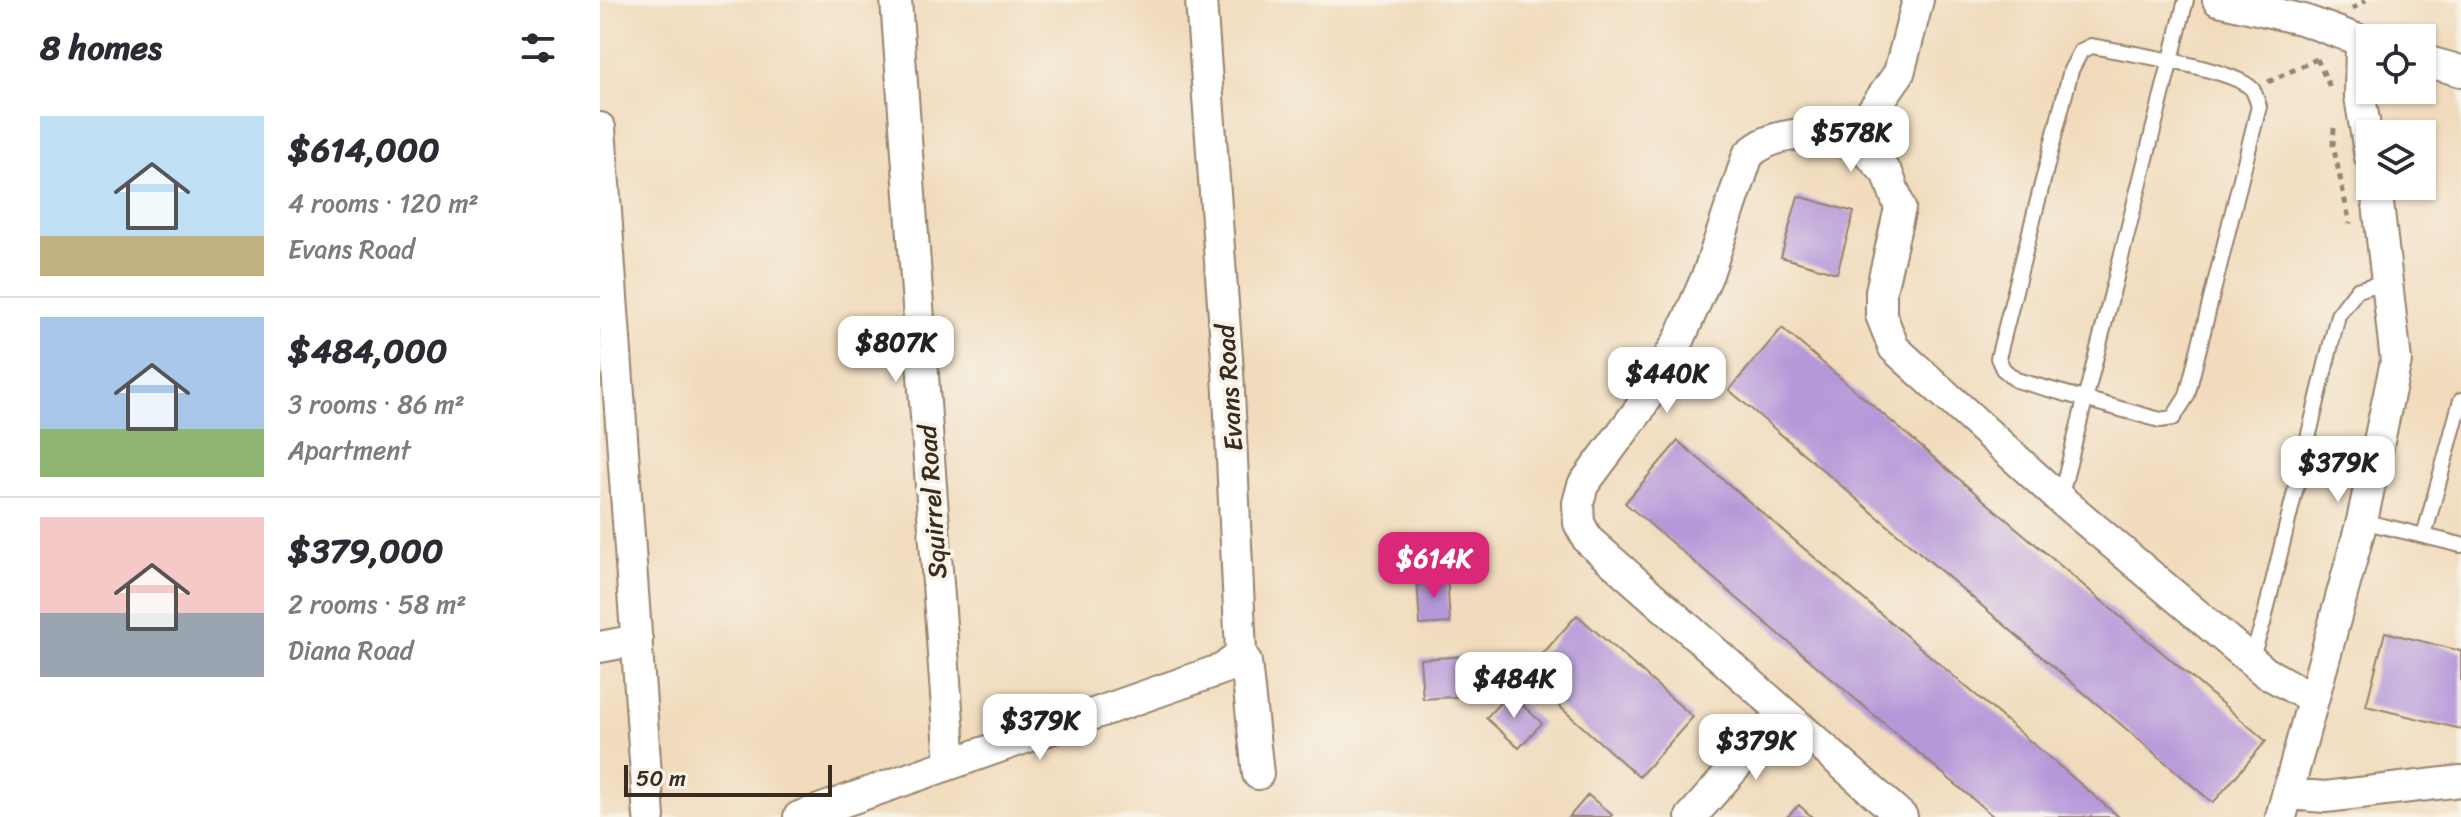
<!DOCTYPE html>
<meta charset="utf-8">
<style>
body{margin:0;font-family:Sriracha,sans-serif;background:#f2f2f3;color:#2b2b33;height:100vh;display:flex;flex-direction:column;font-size:30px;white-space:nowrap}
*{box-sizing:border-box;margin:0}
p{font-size:26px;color:#7c7c81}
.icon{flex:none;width:44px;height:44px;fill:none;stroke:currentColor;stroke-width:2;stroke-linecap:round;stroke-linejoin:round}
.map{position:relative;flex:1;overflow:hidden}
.side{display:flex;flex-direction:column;background:#fff;width:600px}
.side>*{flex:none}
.fabs{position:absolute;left:1756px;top:24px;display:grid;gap:16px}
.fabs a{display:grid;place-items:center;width:80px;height:80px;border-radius:0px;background:#fff;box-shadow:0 2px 6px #0004;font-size:40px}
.scale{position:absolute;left:24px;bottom:20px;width:208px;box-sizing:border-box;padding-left:8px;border:4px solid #3b2a1e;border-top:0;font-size:22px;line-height:28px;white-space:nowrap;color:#3b2a1e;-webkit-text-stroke:6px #f7f3e8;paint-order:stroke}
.price{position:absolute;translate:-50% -68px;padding:0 18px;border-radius:16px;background:#fff;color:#222;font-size:26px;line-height:52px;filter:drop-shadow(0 2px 4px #0008)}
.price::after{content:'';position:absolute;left:50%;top:48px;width:24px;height:18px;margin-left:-12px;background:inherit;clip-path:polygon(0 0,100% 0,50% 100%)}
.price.active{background:#db2777;color:#fff}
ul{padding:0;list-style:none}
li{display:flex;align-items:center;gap:24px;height:200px;padding:0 40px}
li+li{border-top:2px solid #e1e1e2}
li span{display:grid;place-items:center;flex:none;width:224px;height:160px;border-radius:0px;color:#555}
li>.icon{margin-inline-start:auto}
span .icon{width:96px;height:96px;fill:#fffc;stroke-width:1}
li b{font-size:34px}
h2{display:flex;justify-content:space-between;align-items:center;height:96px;padding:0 40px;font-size:34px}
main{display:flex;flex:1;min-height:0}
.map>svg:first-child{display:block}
.building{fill:#b598d9}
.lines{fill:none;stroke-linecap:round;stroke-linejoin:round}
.service-casing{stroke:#96826d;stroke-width:18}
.minor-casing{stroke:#96826d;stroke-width:34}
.path{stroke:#96826d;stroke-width:5;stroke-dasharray:6 6;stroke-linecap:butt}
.service{stroke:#fff;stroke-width:14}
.minor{stroke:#fff;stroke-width:30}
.labels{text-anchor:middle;stroke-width:8;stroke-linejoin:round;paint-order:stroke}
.street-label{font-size:26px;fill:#3b2a1e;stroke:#f7f3e8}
</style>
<main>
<section class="side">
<h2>8 homes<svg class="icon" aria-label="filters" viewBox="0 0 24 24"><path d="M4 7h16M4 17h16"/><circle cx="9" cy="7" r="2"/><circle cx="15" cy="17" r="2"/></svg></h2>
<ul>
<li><span style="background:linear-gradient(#bfe0f5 75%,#c2b280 0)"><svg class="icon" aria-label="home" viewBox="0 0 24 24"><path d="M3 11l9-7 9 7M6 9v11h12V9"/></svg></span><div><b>$614,000</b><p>4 rooms · 120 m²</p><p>Evans Road</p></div></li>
<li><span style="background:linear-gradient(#a9c7e8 70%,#8fb573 0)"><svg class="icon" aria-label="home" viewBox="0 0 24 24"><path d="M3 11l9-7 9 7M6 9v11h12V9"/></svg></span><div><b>$484,000</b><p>3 rooms · 86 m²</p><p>Apartment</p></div></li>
<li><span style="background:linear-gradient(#f6c9c9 60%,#9aa5b1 0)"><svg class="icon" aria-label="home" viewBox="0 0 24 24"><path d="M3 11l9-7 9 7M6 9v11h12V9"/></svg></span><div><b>$379,000</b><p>2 rooms · 58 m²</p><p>Diana Road</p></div></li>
</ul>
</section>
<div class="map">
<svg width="1861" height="817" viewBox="0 0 1861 817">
<rect width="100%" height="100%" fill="#f7f3e8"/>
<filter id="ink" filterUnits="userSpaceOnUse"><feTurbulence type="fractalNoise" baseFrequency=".0125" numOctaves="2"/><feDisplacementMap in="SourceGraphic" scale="16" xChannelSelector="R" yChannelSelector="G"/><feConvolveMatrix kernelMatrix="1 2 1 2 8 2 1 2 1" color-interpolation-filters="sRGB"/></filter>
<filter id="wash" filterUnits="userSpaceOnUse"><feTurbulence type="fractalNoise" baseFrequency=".006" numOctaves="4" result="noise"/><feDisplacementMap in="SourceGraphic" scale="32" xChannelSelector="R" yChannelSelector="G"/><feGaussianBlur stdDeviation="1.8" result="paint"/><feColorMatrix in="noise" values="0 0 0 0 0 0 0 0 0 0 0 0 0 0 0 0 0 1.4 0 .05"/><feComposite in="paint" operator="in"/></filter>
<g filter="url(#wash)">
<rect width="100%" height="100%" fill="#f1dbbc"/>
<g id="blocks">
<path class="building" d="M1198 196 1254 212 1237 273 1181 257Z
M1182 328 1666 741 1613 803 1129 390Z
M1078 441 1519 817H1394L1025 503Z
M847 576 850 623 820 625 817 578Z
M977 615 1093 717 1039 777 924 675Z
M1785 632 1861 651V729L1766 706Z
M866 656 868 696 823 699 820 659Z
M909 693 942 723 919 748 886 718Z
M988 795 1012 815 1010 817H969Z
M1199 805 1212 817H1187Z"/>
</g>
</g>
<g filter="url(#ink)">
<use href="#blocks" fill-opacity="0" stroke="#96826d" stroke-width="2"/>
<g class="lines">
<g class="service-casing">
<path id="service" d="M1491 46C1522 52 1633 68 1652 89 1655 93 1657 101 1659 106L1587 396 1573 418 1560 420 1416 380 1403 369 1398 358 1471 70 1481 51Z
M1460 499 1586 0
M1762 521 1861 545
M1824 536 1861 400
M1651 659 1663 623 1738 315 1757 290 1788 281"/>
</g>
<g class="minor-casing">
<path id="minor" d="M296 0 351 764
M601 0 628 372 641 653 646 662 658 774
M1618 0 1704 20 1770 44
M1761 41 1760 97 1770 157
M1822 60 1861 71
M0 128 49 817
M1254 137 1288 175 1300 208 1281 291V315L1294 348 1460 499 1665 672 1713 699
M0 647 37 640
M1688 794 1725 797 1861 781
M199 817 625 668 641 653
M1091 817 1183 713
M1302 817 988 540 979 523 978 503 983 485 1039 410 1080 338 1108 274 1148 155C1177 127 1217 135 1254 137L1299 73 1318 0
M1681 817 1762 521 1796 361 1776 186"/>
</g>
<path class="path" d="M1752 9 1766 0
M1717 59 1730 87
M1668 82 1717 59
M1734 128 1733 145 1750 224"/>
<use href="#service" class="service"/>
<use href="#minor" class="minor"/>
</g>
</g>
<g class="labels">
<g class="street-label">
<text transform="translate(629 388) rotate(-94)" y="9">Evans Road</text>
<text transform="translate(332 502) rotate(-94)" y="9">Squirrel Road</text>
</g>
</g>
</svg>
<div class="fabs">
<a><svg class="icon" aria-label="locate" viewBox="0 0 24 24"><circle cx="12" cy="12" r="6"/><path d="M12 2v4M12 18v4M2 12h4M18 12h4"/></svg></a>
<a><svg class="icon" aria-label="layers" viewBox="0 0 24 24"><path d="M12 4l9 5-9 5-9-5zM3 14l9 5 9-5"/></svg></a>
</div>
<div class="scale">50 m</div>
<b class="price" style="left:1251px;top:174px">$578K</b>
<b class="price" style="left:296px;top:384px">$807K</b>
<b class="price" style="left:1067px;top:415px">$440K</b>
<b class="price" style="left:1738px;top:504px">$379K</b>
<b class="price active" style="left:834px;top:600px">$614K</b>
<b class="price" style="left:914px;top:720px">$484K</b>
<b class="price" style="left:440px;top:762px">$379K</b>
<b class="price" style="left:1156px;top:782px">$379K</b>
</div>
</main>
